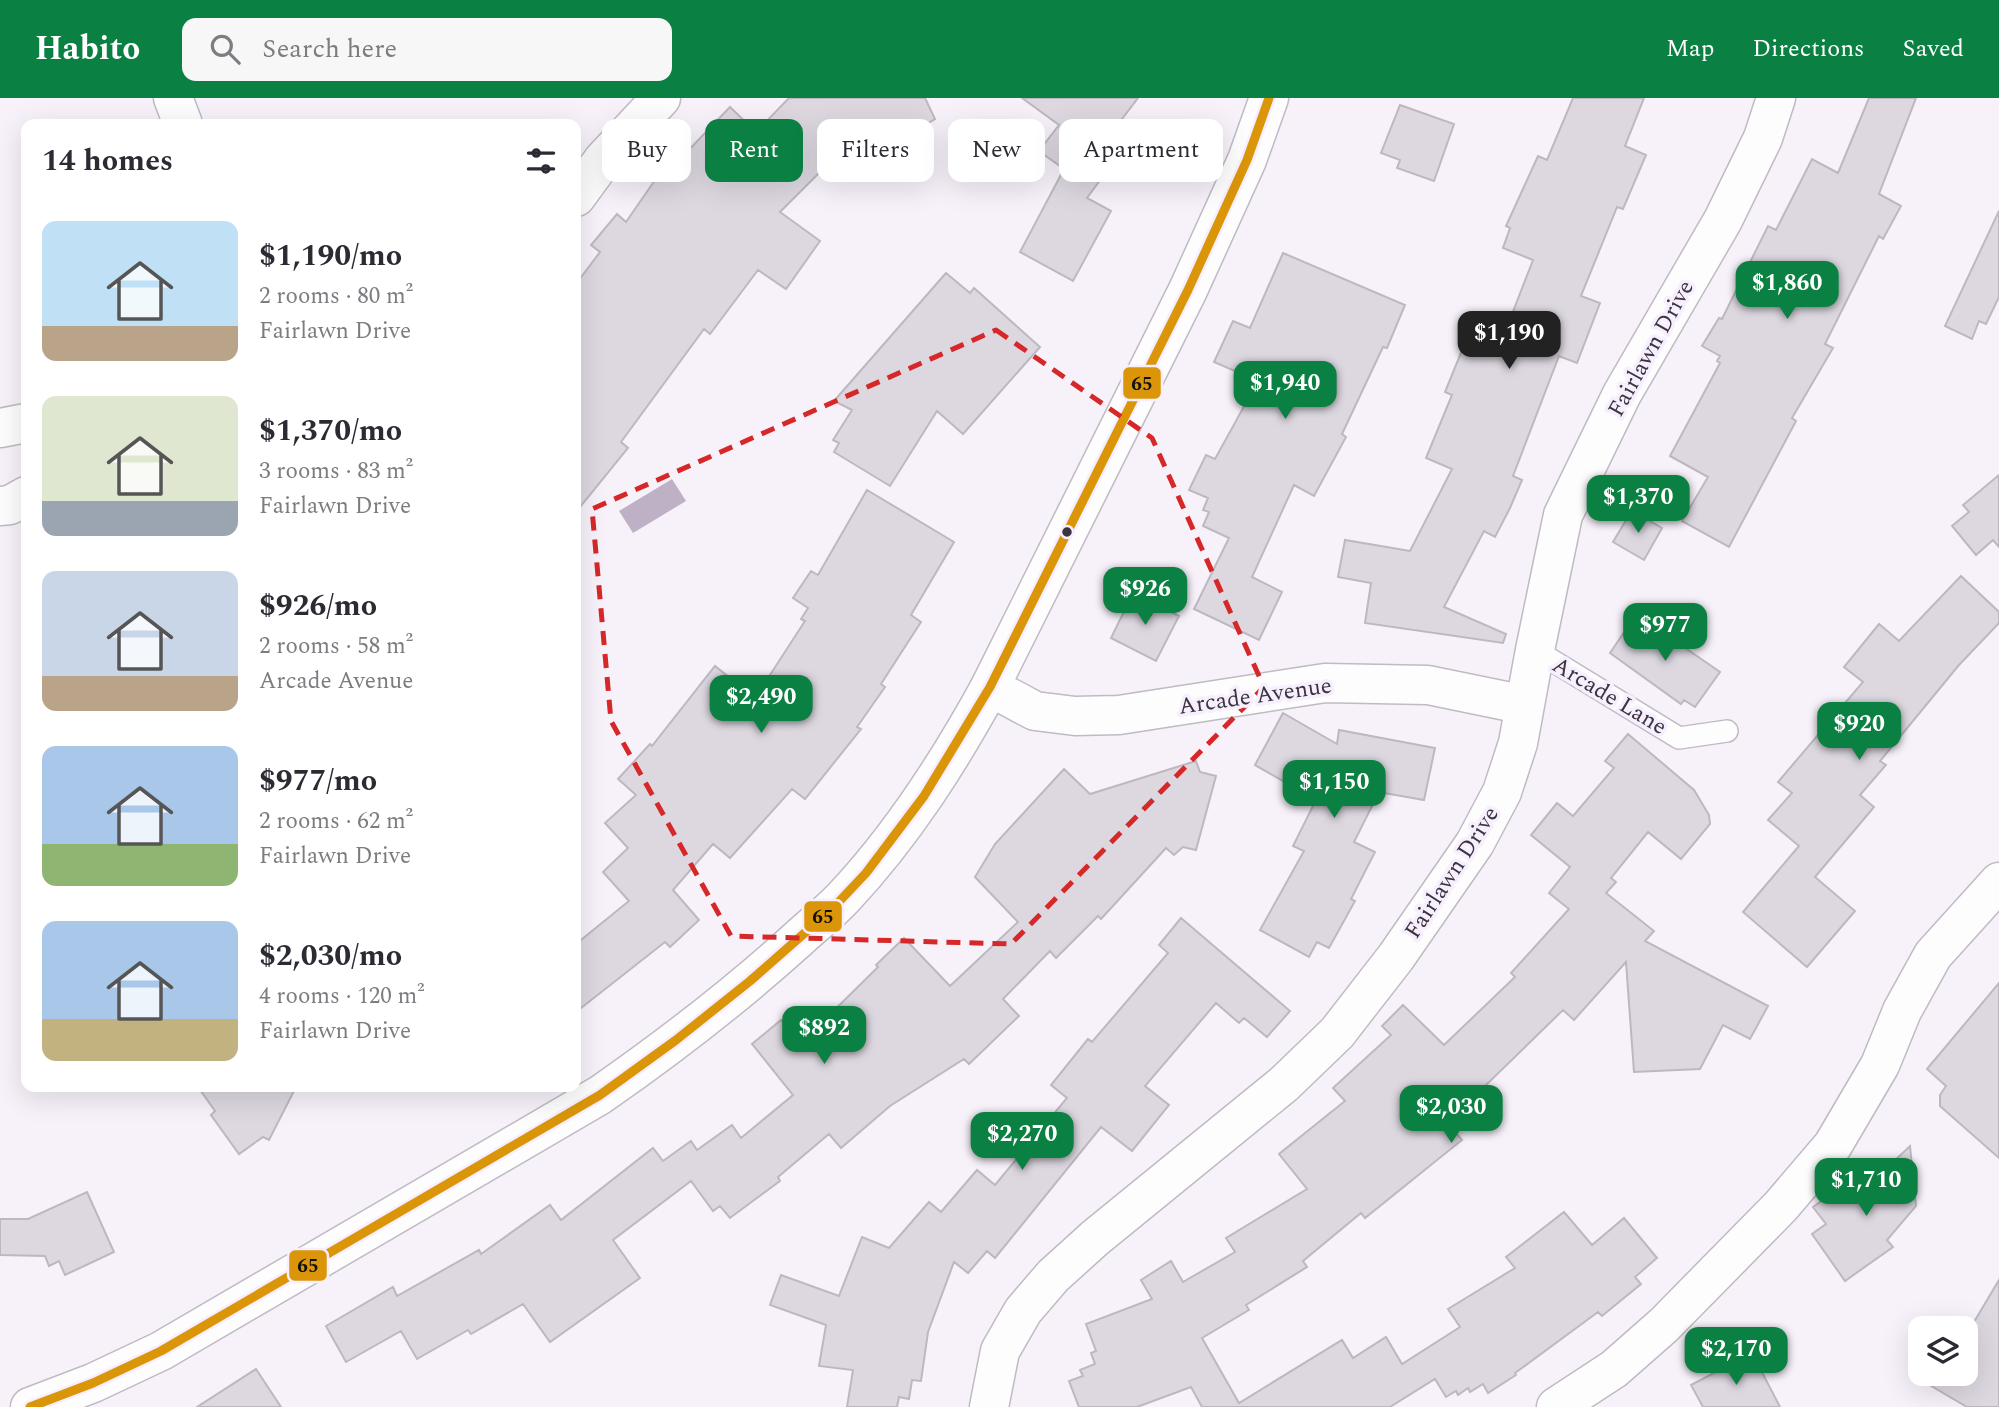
<!DOCTYPE html>
<meta charset="utf-8">
<style>
body{margin:0;font-family:Spectral,serif;background:#f7f7f7;color:#2b2b33;height:100vh;display:flex;flex-direction:column;font-size:26px;white-space:nowrap}
*{box-sizing:border-box;margin:0}
p{font-size:23px;color:#7c7c81}
.icon{flex:none;width:38px;height:38px;fill:none;stroke:currentColor;stroke-width:2;stroke-linecap:round;stroke-linejoin:round}
.map{position:relative;flex:1;overflow:hidden}
.details{position:absolute;left:21px;top:21px;width:560px;height:973px;display:flex;flex-direction:column;background:#fff;border-radius:14px;box-shadow:0 7px 28px #0002}
.details>*{flex:none}
.guide{position:absolute;left:602px;top:21px;width:665px;height:63px;display:flex;gap:14px}
.buttons{position:absolute;left:1908px;top:1218px;display:grid;gap:14px}
.buttons a{display:grid;place-items:center;width:70px;height:70px;border-radius:14px;background:#fff;box-shadow:0 7px 28px #0002;font-size:35px}
.price{position:absolute;translate:-50% -60px;padding:0 16px;border-radius:14px;background:#0b8043;color:#fff;font-size:23px;line-height:46px;filter:drop-shadow(0 2px 4px #0008)}
.price::after{content:'';position:absolute;left:50%;top:42px;width:21px;height:16px;margin-left:-10px;background:inherit;clip-path:polygon(0 0,100% 0,50% 100%)}
.price.active{background:#222;color:#fff}
ul{padding:0;list-style:none}
li{display:flex;align-items:center;gap:21px;height:175px;padding:0 21px}
li span{display:grid;place-items:center;flex:none;width:196px;height:140px;border-radius:14px;color:#555}
li>.icon{margin-inline-start:auto}
span .icon{width:84px;height:84px;fill:#fffc;stroke-width:1}
li b{font-size:30px}
h2{display:flex;justify-content:space-between;align-items:center;height:84px;padding:0 21px;font-size:30px}
.tag{padding:0 24px;border-radius:14px;background:#fff;box-shadow:0 7px 28px #0002;font-size:24px;line-height:63px}
.tag.active{background:#0b8043;color:#fff}
header{display:flex;align-items:center;gap:42px;box-sizing:border-box;height:98px;padding:0 35px;background:#0b8043;color:#fff}
header strong{font-size:33px}
nav{display:flex;gap:38px;margin-inline-start:auto;font-size:24px}
.search{width:490px;height:63px;background:#f7f7f7;display:flex;align-items:center;gap:18px;box-sizing:border-box;padding:0 24px;border-radius:14px;color:#7c7c81;font-size:26px}
.map>svg:first-child{display:block}
.water{fill:#beb1c6}
.building{fill:#ddd8e0;stroke:#bdb8c0;stroke-width:2}
.lines{fill:none;stroke-linecap:round;stroke-linejoin:round}
.service-casing{stroke:#bfbac3;stroke-width:24}
.minor-casing{stroke:#bfbac3;stroke-width:41}
.tertiary-casing{stroke:#bfbac3;stroke-width:41}
.service{stroke:#fefdfe;stroke-width:21}
.minor{stroke:#fefdfe;stroke-width:38}
.tertiary{stroke:#fefdfe;stroke-width:38}
.bus-1-casing{stroke:#f7effe;stroke-width:14}
.bus-1{stroke:#da9509;stroke-width:9}
.marked{fill:none;stroke:#d62828;stroke-width:5;stroke-dasharray:14 9;stroke-linejoin:round}
.bus-dot{fill:#39343d;stroke:#f7effe;stroke-width:2.5}
.labels{text-anchor:middle;stroke-width:7;stroke-linejoin:round;paint-order:stroke}
.street-label{font-size:23px;fill:#39343d;stroke:#f7effe}
.line-badge{stroke:#f7effe;stroke-width:2.5}
.pale-badge-label{font-size:19px;text-anchor:middle;font-weight:bold;fill:#111}
</style>
<header>
<strong>Habito</strong>
<div class="search"><svg class="icon" aria-label="search" viewBox="0 0 24 24"><circle cx="10" cy="10" r="6"/><path d="M15 15l6 6"/></svg>Search here</div>
<nav><a>Map</a><a>Directions</a><a>Saved</a></nav>
</header>
<div class="map">
<svg width="1999" height="1309" viewBox="0 0 1999 1309">
<rect width="100%" height="100%" fill="#f7f2fa"/>
<path class="water" d="M672 381 686 403 633 435 619 413Z"/>
<path class="building" d="M789 0H925L935 21 918 31 921 36 891 54 889 50 884 52 869 25 780 114 820 143 786 191 758 172 710 236 704 231 621 344 628 350 576 414V186L600 154 591 147 617 116 626 124 675 53 683 58 730 9 756 34Z
M1022 0H1138L1100 50 1115 62 1087 100 1111 113 1073 183 1020 154 1064 71 1039 53 1059 27Z
M1573 0H1644L1625 48 1646 57 1623 111 1617 109 1581 198 1600 205 1577 265 1559 258 1513 378 1522 382 1510 410 1495 439 1484 433 1444 509 1506 536 1503 545 1365 525 1371 485 1338 479 1345 442 1410 453 1452 371 1426 360 1452 297 1445 294 1469 235 1500 247 1533 162 1503 150 1510 130 1506 128 1538 58 1547 62Z
M1869 0H1916L1879 96 1901 108 1883 141 1879 138 1825 246 1833 250 1792 320 1796 323 1729 449 1682 423 1708 379 1670 358 1720 265 1717 263 1720 258 1702 248 1719 220 1722 221 1768 128 1776 132 1812 61 1838 75Z
M1400 7 1454 26 1434 83 1397 70 1400 62 1381 55Z
M1999 113V199L1986 226 1979 223 1972 241 1945 228Z
M1283 155 1405 207 1387 250 1383 249 1342 336 1346 339 1314 398 1294 387 1252 479 1282 494 1259 542 1194 511 1229 440 1203 428 1209 414 1203 412 1208 400 1189 392 1206 357 1215 361 1258 283 1214 264 1233 223 1250 230Z
M946 175 970 195 974 190 1040 249 963 336 937 313 890 388 834 354 839 345 833 342 852 312 834 303Z
M1999 377V449L1993 442 1976 457 1952 428 1969 414 1963 407Z
M867 392 954 444 911 517 921 524 881 586 885 589 857 629 861 631 805 701 792 691 730 760 713 746 673 792 699 822 670 849 665 844 576 914V846L629 803 603 774 628 750 605 725 636 697 618 681 650 646 652 648 715 568 755 600 805 523 801 521 808 510 793 500 811 473 818 477Z
M1632 412 1662 430 1644 462 1613 444Z
M1961 478 1999 514V525L1959 567 1880 663 1886 667 1860 697 1874 709 1815 779 1855 813 1807 869 1743 814 1799 748 1768 722 1792 695 1778 684 1863 584 1844 569 1879 526 1899 543Z
M1133 495 1179 518 1156 563 1111 540Z
M1642 520 1720 574 1695 609 1684 602 1681 606 1610 555 1629 527 1634 531Z
M1283 615 1337 646 1339 632 1435 650 1424 702 1379 694 1354 744 1375 754 1351 801 1355 803 1329 850 1317 844 1309 859 1260 832 1304 753 1293 748 1316 702 1255 667Z
M1628 636 1694 692 1709 717 1710 726 1681 761 1648 734 1611 780 1616 784 1606 795 1654 833 1645 843 1768 908 1750 941 1723 927 1700 971 1634 974 1626 864 1574 922 1563 912 1447 1025 1462 1042 1365 1120 1361 1115 1303 1163 1307 1169 1246 1207 1249 1212 1202 1240 1239 1305 1342 1242 1353 1260 1386 1239 1402 1266 1460 1229 1448 1211 1515 1170 1506 1159 1564 1114 1592 1147 1624 1120 1657 1160 1635 1179 1641 1186 1602 1218 1598 1214 1515 1275 1516 1277 1488 1295 1483 1286 1470 1294 1468 1290 1458 1297 1456 1293 1446 1299 1435 1281 1390 1309H1202L1191 1289 1137 1309H1079L1069 1283 1083 1278 1080 1272 1095 1266 1091 1255 1096 1253 1086 1226 1152 1201 1141 1182 1171 1163 1183 1184 1235 1154 1226 1140 1307 1091 1279 1056 1345 1003 1333 990 1391 937 1382 928 1403 907 1444 947 1515 879 1511 875 1569 811 1549 795 1570 769 1531 737 1557 705 1573 718 1614 670 1605 663Z
M1196 663 1200 674 1216 678 1196 752 1183 749 1174 757 1166 750 1101 821 1098 818 1056 860 1050 853 1003 901 1019 918 969 966 964 961 890 1008 841 1050 829 1036 778 1079 780 1083 730 1120 720 1108 713 1113 691 1083 613 1142 640 1180 550 1244 523 1206 471 1236 468 1232 417 1261 401 1233 346 1264 326 1228 393 1189 397 1198 479 1152 481 1156 550 1107 561 1122 653 1050 663 1063 691 1043 697 1052 732 1027 741 1040 793 997 752 946 781 922 801 945 878 869 876 867 904 840 950 888 1018 824 975 779 995 746 1064 671 1090 696Z
M1181 820 1290 913 1267 939 1244 920 1239 925 1216 905 1145 988 1169 1007 1132 1053 1101 1029 995 1160 987 1153 968 1175 954 1164 928 1234 921 1283 912 1282 909 1301 899 1299 897 1309H847L853 1272 819 1268 826 1227 770 1207 781 1177 839 1198 862 1139 889 1150 929 1104 941 1114 977 1072 995 1087 1067 1000 1051 987 1088 941 1092 944 1168 855 1159 847Z
M1999 885V1060L1940 1008V997L1946 988 1927 971Z
M198 989H296L269 1042 263 1039 239 1056 211 1017 215 1013Z
M1910 1048 1916 1108 1887 1142 1893 1149 1845 1183 1812 1136 1826 1126 1813 1109 1847 1085 1857 1098Z
M87 1094 114 1154 65 1177 59 1163 49 1168 45 1158 0 1157V1121H28Z
M1999 1182V1309H1967L1911 1276H1965V1239Z
M1752 1255 1780 1309H1703L1691 1287Z
M256 1271 281 1309H197Z"/>
<g class="lines">
<g class="service-casing">
<path id="service" d="M1535 552 1679 640 1727 633"/>
</g>
<g class="minor-casing">
<path id="minor" d="M173 0 183 26
M576 99 603 62 661 0
M0 330 26 325
M0 408 10 407 26 398
M990 589 1035 613 1075 618 1119 617 1325 585 1428 587 1525 607
M989 1309 1000 1253 1023 1213 1053 1178 1095 1140 1284 986 1337 935 1396 859 1475 745 1502 694 1518 645 1535 552 1563 417 1622 296 1723 122 1763 40 1776 0
M1556 1309 1614 1271 1664 1227 1781 1108 1833 1047 1880 967 1902 913 1933 857 1999 784"/>
</g>
<g class="tertiary-casing">
<path id="tertiary" d="M30 1309 93 1285 161 1253 600 997C669 949 735 898 797 842 812 828 830 814 844 799 903 736 949 664 990 589L1188 192 1247 62 1269 0"/>
</g>
<use href="#service" class="service"/>
<use href="#minor" class="minor"/>
<use href="#tertiary" class="tertiary"/>
<g class="bus-1-casing">
<path id="bus-1" d="M30 1309 93 1285 161 1253 600 997 676 942 750 883 833 810 866 775 924 698 990 589 1188 192 1247 62 1269 0"/>
</g>
<use href="#bus-1" class="bus-1"/>
</g>
<path class="marked" d="M996 232 1152 340 1264 589 1011 846 731 838 611 623 592 411Z"/>
<circle class="bus-dot" cx="1067" cy="434" r="6"/>
<g class="labels">
<g class="street-label">
<text transform="translate(1650 250) rotate(-61)" y="8">Fairlawn Drive</text>
<text transform="translate(1255 597) rotate(-8)" y="8">Arcade Avenue</text>
<text transform="translate(1610 597) rotate(31)" y="8">Arcade Lane</text>
<text transform="translate(1451 774) rotate(-57)" y="8">Fairlawn Drive</text>
</g>
</g>
<g class="line-badge">
<rect x="1122" y="268" width="40" height="34" rx="7" fill="#da9509"/>
<rect x="803" y="802" width="40" height="33" rx="7" fill="#da9509"/>
<rect x="288" y="1151" width="40" height="33" rx="7" fill="#da9509"/>
</g>
<g class="pale-badge-label">
<text x="1142" y="292">65</text>
<text x="823" y="825">65</text>
<text x="308" y="1174">65</text>
</g>
</svg>
<div class="buttons">
<a><svg class="icon" aria-label="layers" viewBox="0 0 24 24"><path d="M12 4l9 5-9 5-9-5zM3 14l9 5 9-5"/></svg></a>
</div>
<b class="price" style="left:1787px;top:223px">$1,860</b>
<b class="price active" style="left:1509px;top:273px">$1,190</b>
<b class="price" style="left:1285px;top:323px">$1,940</b>
<b class="price" style="left:1638px;top:437px">$1,370</b>
<b class="price" style="left:1145px;top:529px">$926</b>
<b class="price" style="left:1665px;top:565px">$977</b>
<b class="price" style="left:761px;top:637px">$2,490</b>
<b class="price" style="left:1859px;top:664px">$920</b>
<b class="price" style="left:1334px;top:722px">$1,150</b>
<b class="price" style="left:824px;top:968px">$892</b>
<b class="price" style="left:1451px;top:1047px">$2,030</b>
<b class="price" style="left:1022px;top:1074px">$2,270</b>
<b class="price" style="left:1866px;top:1120px">$1,710</b>
<b class="price" style="left:1736px;top:1289px">$2,170</b>
<div class="guide">
<a class="tag">Buy</a>
<a class="tag active">Rent</a>
<a class="tag">Filters</a>
<a class="tag">New</a>
<a class="tag">Apartment</a>
</div>
<section class="details">
<h2>14 homes<svg class="icon" aria-label="filters" viewBox="0 0 24 24"><path d="M4 7h16M4 17h16"/><circle cx="9" cy="7" r="2"/><circle cx="15" cy="17" r="2"/></svg></h2>
<ul>
<li><span style="background:linear-gradient(#bfe0f5 75%,#b9a48a 0)"><svg class="icon" aria-label="home" viewBox="0 0 24 24"><path d="M3 11l9-7 9 7M6 9v11h12V9"/></svg></span><div><b>$1,190/mo</b><p>2 rooms · 80 m²</p><p>Fairlawn Drive</p></div></li>
<li><span style="background:linear-gradient(#dfe7d0 75%,#9aa5b1 0)"><svg class="icon" aria-label="home" viewBox="0 0 24 24"><path d="M3 11l9-7 9 7M6 9v11h12V9"/></svg></span><div><b>$1,370/mo</b><p>3 rooms · 83 m²</p><p>Fairlawn Drive</p></div></li>
<li><span style="background:linear-gradient(#c9d6e8 75%,#b9a48a 0)"><svg class="icon" aria-label="home" viewBox="0 0 24 24"><path d="M3 11l9-7 9 7M6 9v11h12V9"/></svg></span><div><b>$926/mo</b><p>2 rooms · 58 m²</p><p>Arcade Avenue</p></div></li>
<li><span style="background:linear-gradient(#a9c7e8 70%,#8fb573 0)"><svg class="icon" aria-label="home" viewBox="0 0 24 24"><path d="M3 11l9-7 9 7M6 9v11h12V9"/></svg></span><div><b>$977/mo</b><p>2 rooms · 62 m²</p><p>Fairlawn Drive</p></div></li>
<li><span style="background:linear-gradient(#a9c7e8 70%,#c2b280 0)"><svg class="icon" aria-label="home" viewBox="0 0 24 24"><path d="M3 11l9-7 9 7M6 9v11h12V9"/></svg></span><div><b>$2,030/mo</b><p>4 rooms · 120 m²</p><p>Fairlawn Drive</p></div></li>
</ul>
</section>
</div>
